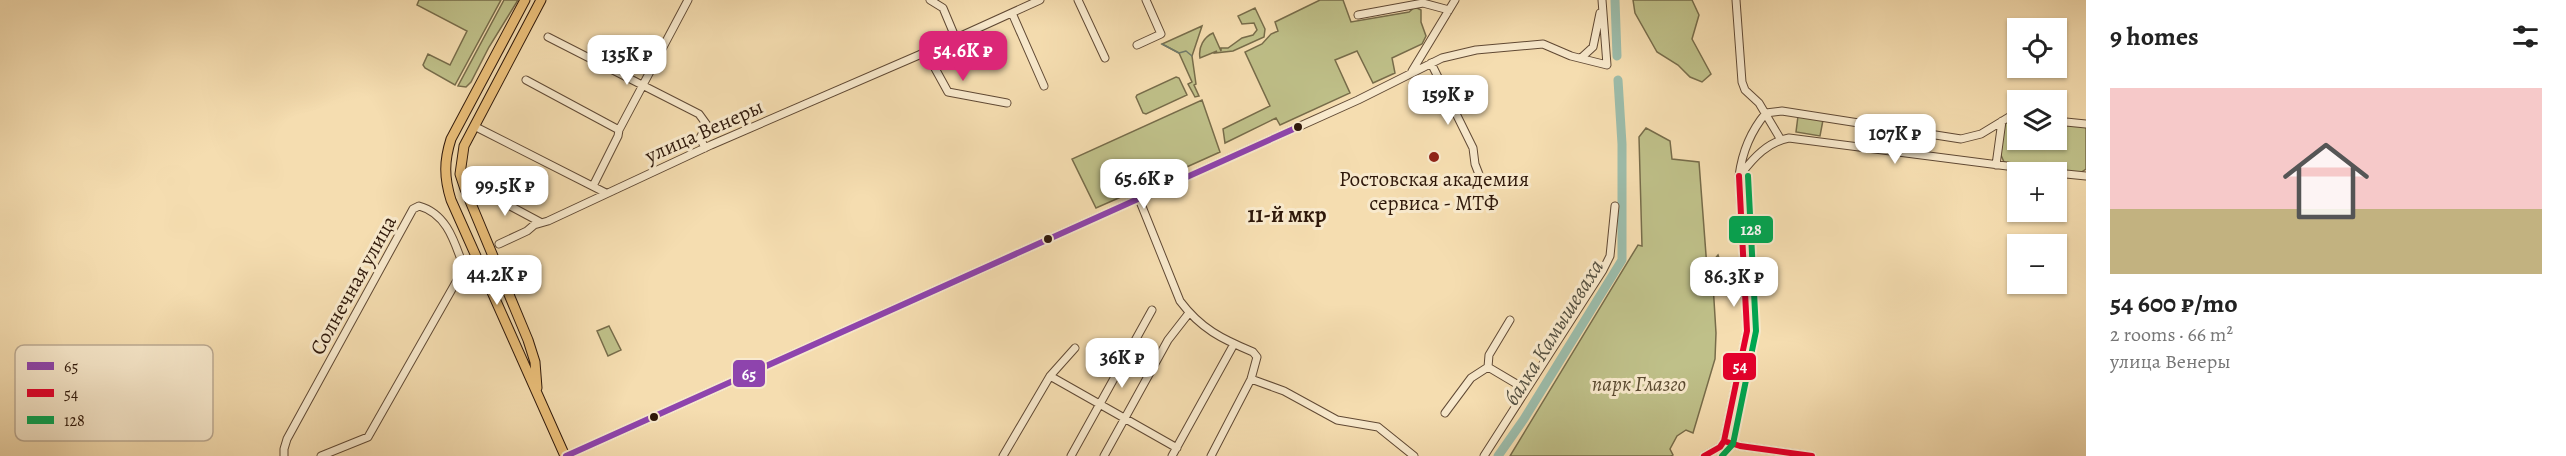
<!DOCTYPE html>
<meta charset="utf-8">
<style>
body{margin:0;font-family:Alegreya,serif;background:#f2f2f2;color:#222;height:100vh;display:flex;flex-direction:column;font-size:22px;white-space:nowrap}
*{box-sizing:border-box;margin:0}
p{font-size:20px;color:#767676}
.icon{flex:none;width:33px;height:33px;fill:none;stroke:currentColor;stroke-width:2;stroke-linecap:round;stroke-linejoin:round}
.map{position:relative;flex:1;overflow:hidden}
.details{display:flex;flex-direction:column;background:#fff;width:480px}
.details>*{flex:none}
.fabs{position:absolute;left:2007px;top:18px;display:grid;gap:12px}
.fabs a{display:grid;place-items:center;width:60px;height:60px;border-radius:0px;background:#fff;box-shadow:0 2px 4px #0004;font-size:30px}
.price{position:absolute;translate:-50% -51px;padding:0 14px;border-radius:12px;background:#fff;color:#222;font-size:20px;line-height:39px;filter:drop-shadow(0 2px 3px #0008)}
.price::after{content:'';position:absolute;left:50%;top:36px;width:18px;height:14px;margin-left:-9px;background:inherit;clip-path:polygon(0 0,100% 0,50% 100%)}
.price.current{background:#db2777;color:#fff}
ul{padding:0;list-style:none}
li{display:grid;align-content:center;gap:12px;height:318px;padding:0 24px}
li+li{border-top:2px solid #e0e0e0}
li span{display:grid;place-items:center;height:186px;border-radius:0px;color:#555}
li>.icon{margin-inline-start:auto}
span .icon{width:108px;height:108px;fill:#fffc;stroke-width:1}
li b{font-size:26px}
h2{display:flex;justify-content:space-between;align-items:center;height:72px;padding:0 24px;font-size:26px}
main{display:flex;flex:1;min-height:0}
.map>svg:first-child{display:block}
.green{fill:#bfc089;stroke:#776c4a;stroke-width:1.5}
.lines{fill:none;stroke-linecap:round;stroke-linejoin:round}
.stream{stroke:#707a6a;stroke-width:1.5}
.river{stroke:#9cbcaa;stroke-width:9}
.minor-casing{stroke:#604934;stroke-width:9}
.major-casing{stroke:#2f180a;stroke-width:11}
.minor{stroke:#f8e9cc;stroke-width:7}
.major{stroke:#eabe78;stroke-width:9}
.bus-1-casing{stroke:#f8e9cc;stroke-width:10}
.bus-2-casing{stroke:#f8e9cc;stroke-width:10}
.bus-3-casing{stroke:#f8e9cc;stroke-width:10}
.bus-1{stroke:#8e44ad;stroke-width:6}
.bus-2{stroke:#e4002b;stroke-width:6}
.bus-3{stroke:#00a651;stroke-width:6}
.bus-dot{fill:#2f180a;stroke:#f8e9cc;stroke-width:2}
.poi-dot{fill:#8f2418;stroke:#f8e9cc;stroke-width:2}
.labels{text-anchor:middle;stroke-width:6;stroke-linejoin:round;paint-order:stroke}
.street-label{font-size:21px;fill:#2f180a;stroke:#f8e9cc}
.poi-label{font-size:21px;fill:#2f180a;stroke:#f8e9cc}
.park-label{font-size:21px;font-style:italic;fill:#5a4a30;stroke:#f8e9cc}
.neighbourhood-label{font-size:22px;font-weight:bold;fill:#2f180a;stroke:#f8e9cc}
.water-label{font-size:22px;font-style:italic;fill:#555142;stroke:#f8e9cc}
.key{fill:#f8e9cc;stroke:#bcaa92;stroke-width:1.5}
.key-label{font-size:16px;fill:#2f180a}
.line-badge{stroke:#f8e9cc;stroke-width:2}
.badge-label{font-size:16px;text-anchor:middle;font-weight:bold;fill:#fff}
</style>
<main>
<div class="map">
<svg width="2086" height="456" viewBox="0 0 2086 456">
<rect width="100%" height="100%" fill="#f5ddb0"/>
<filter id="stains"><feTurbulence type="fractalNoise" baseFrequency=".00333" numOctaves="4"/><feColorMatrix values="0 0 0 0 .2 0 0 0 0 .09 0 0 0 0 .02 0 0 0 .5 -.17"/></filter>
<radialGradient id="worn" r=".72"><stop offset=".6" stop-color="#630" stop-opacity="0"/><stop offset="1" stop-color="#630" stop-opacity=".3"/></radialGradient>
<path class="green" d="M419 0H501L455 85 425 68 423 65 428 54 450 65 467 31 417 5Z
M504 0H518L489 47 471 82 466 87 458 86Z
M1320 0H1343L1351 22 1409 12 1415 7 1421 10V22L1426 36 1422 44 1392 58 1395 73 1373 83 1357 51 1335 60 1350 93 1280 125 1276 118 1225 143 1223 129 1270 106 1245 52 1262 44 1271 34 1278 31 1275 22Z
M1633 0H1692L1699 15 1692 39 1711 74 1702 82 1690 77 1678 65 1657 52 1635 13Z
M1255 8 1265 29 1264 37 1233 51 1215 53 1217 51 1200 58C1198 47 1204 37 1213 33L1221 51V48H1228L1242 38 1253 35 1257 30 1254 23 1242 24 1238 16Z
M1202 26 1192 56 1196 84 1194 85 1199 96 1195 97 1188 84 1192 82 1179 53 1162 44Z
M1176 77 1179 78 1187 95 1146 114 1143 113 1136 97 1137 95Z
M1202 100 1220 152 1140 188 1132 169 1139 189 1096 208 1072 159Z
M1798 116 1823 120 1820 136 1796 132Z
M2018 118V140H2056L2057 123 2086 127V169L2080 173 2004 162 2000 153 2005 123Z
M1646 128 1670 141 1672 159 1699 162 1707 268 1718 255 1720 261 1713 284 1716 333 1715 359 1693 433 1686 430 1677 436 1670 449 1673 455 1671 456H1510L1638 245 1642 246 1639 137Z
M609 326 621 350 608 356 597 331Z"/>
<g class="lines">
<path class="stream" d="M1162 44 1179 53 1186 51 1192 56"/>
<path class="river" d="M1615 0 1617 56
M1498 456 1524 419 1622 260V144L1618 80"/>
<g class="minor-casing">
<path id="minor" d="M930 0 943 8 956 39
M1078 0 1105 58
M1736 0 1742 82 1745 90 1759 103 1781 140
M1012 13 1044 86
M1358 15 1423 3 1449 10
M548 37 699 114 707 125 700 138 705 148
M1137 45 1161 34 1146 0
M926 52 948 92 1007 103
M1581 58 1593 47 1600 13
M1431 63 1473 148 1475 164 1482 182
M1412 71 1455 0
M526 80 619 130
M2056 121 2086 124
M474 126 606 193
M1996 165 2002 121
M2056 173 2086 176
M1741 174C1754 157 1768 142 1789 138L2054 172
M593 186 618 136 619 130 688 0
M482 191 540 222
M1139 199 1180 301C1201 329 1222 339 1253 352L1257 357 1251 379 1211 456
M499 244 527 231 534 225 548 221 711 145 919 55 1040 0
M1488 367 1525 389
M1050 376 1177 448
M1251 379 1284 391 1337 420 1378 427 1414 456
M1445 413 1471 378 1488 367 1489 355 1510 320
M1724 441 1740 446 1812 456
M284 456V449L287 439 413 209 419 206C448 214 455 244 464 268
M321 456 368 437 464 268 477 259
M566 456 1358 100 1442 58 1476 50 1543 44 1571 56 1607 65 1602 0
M1003 456 1050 376 1075 348
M1071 456 1152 310
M1104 456 1168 340 1189 313
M1172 456 1234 344
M1484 456 1603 270 1610 256 1615 206
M1704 456 1720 447 1724 441 1747 331 1739 176C1742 153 1750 132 1766 113L1782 111 1961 139 1981 134 2009 117 2018 116"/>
</g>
<g class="major-casing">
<path id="major" d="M525 0 451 139C444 161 444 177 451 200L565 456
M537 388 535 362 528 340 465 189 460 174 464 146 541 0"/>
</g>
<use href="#minor" class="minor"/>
<use href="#major" class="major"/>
<g class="bus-1-casing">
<path id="bus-1" d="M566 456 1298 127"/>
</g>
<g class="bus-2-casing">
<path id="bus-2" d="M1724 441 1740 446 1812 456
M1704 456 1720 447 1724 441 1747 331 1739 176"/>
</g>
<g class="bus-3-casing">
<path id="bus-3" d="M1722 456 1733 444 1756 331 1748 176"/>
</g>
<use href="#bus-1" class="bus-1"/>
<use href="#bus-2" class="bus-2"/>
<use href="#bus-3" class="bus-3"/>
</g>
<g class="bus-dot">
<circle cx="1298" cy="127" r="5"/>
<circle cx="1048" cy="239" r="5"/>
<circle cx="654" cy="417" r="5"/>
</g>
<circle class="poi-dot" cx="1434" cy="157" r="6"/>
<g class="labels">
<g class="street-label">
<text transform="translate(704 131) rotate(-24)" y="7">улица Венеры</text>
<text transform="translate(353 285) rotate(-61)" y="7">Солнечная улица</text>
</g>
<g class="poi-label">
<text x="1434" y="186">Ростовская академия<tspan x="1434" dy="24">сервиса - МТФ</tspan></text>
</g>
<g class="park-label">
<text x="1639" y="391">парк Глазго</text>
</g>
<g class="neighbourhood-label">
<text x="1287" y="222">11-й мкр</text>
</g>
<g class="water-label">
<text transform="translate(1553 332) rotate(-58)" y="8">балка Камышеваха</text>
</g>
</g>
<rect x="15" y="345" width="198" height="96" rx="9" class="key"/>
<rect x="27" y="362" width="27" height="8" fill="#8e44ad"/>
<rect x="27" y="389" width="27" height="8" fill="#e4002b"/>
<rect x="27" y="416" width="27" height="8" fill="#00a651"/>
<g class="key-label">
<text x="64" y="372">65</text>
<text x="64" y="399">54</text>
<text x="64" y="426">128</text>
</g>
<g class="line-badge">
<rect x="1728" y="215" width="46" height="29" rx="6" fill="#00a651"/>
<rect x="1722" y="352" width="35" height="29" rx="6" fill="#e4002b"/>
<rect x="732" y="359" width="34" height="29" rx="6" fill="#8e44ad"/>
</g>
<g class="badge-label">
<text x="1751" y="235">128</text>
<text x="1740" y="372">54</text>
<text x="749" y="380">65</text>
</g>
<rect width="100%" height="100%" filter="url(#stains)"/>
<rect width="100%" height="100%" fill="url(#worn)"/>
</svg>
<div class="fabs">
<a><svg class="icon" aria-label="locate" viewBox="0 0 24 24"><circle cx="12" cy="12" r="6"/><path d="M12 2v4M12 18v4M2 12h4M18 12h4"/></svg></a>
<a><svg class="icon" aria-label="layers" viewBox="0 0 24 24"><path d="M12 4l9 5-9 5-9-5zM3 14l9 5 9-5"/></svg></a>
<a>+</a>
<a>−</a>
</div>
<b class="price current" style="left:963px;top:82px">54.6K ₽</b>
<b class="price" style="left:627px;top:86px">135K ₽</b>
<b class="price" style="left:1448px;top:126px">159K ₽</b>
<b class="price" style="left:1895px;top:165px">107K ₽</b>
<b class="price" style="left:1144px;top:210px">65.6K ₽</b>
<b class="price" style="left:505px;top:217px">99.5K ₽</b>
<b class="price" style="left:497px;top:306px">44.2K ₽</b>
<b class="price" style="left:1734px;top:308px">86.3K ₽</b>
<b class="price" style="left:1122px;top:389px">36K ₽</b>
</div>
<section class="details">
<h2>9 homes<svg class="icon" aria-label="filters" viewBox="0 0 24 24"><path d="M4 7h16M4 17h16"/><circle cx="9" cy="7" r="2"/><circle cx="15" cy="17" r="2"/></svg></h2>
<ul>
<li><span style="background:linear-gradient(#f6c9c9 65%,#c2b280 0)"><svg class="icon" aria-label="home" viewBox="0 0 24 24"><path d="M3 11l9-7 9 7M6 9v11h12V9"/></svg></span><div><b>54 600 ₽/mo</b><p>2 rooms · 66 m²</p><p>улица Венеры</p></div></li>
</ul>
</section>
</main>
